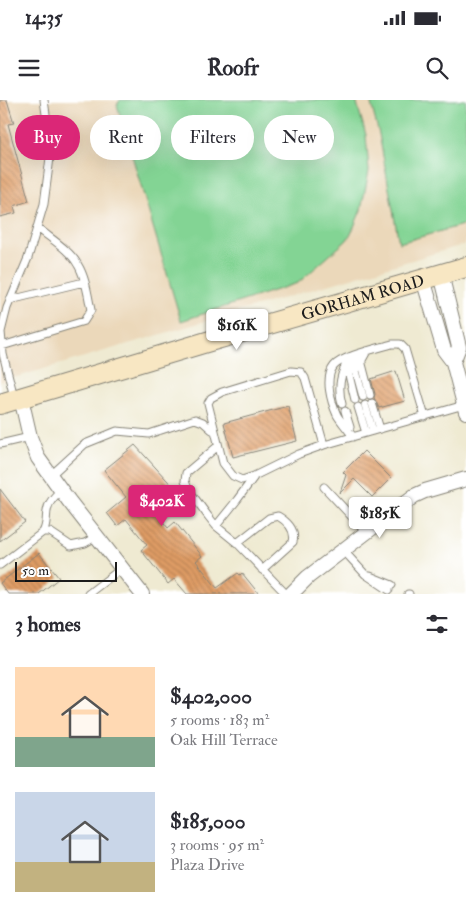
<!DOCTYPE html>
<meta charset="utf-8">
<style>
body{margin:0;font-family:"IM FELL Double Pica",serif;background:#f7f7f7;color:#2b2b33;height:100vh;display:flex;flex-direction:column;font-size:19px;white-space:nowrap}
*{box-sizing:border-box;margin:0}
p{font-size:16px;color:#7c7c81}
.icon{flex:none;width:28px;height:28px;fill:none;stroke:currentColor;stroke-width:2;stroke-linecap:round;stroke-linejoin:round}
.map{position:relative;height:494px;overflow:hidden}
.details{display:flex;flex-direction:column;background:#fff;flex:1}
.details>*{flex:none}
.hud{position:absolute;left:15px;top:15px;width:436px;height:45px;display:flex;gap:10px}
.scale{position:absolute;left:15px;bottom:12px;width:102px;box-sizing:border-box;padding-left:5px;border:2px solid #1c1c1c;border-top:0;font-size:14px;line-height:18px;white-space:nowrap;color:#1c1c1c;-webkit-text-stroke:4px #fff;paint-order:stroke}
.price{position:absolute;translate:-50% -42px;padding:0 11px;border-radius:5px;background:#fff;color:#222;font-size:16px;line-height:32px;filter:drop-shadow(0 1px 2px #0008)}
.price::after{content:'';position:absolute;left:50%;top:30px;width:15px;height:11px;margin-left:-8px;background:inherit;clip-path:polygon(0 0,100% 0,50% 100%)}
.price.selected{background:#db2777;color:#fff}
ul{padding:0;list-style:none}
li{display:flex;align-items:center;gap:15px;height:125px;padding:0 15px}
li span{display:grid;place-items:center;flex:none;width:140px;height:100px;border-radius:0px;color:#555}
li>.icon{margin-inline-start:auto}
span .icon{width:60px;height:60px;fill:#fffc;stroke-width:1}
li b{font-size:21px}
h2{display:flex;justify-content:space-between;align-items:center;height:60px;padding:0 15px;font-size:21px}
.pill{padding:0 18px;border-radius:22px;background:#fff;box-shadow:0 5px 20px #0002;font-size:18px;line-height:45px}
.pill.selected{background:#db2777;color:#fff}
.status{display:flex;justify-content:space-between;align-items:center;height:35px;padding:0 25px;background:#fff;direction:ltr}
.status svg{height:14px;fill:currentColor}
header{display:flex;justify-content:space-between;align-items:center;height:65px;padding:0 15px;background:#fff;font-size:22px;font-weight:700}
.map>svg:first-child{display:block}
.built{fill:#ebd8ba}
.park{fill:#83d494;stroke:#507858}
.building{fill:url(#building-back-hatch)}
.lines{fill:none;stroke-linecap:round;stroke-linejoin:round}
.service-casing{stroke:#868377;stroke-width:9}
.minor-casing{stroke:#868377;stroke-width:16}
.secondary-casing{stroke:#868377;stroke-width:22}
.service{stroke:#fff;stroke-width:7}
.minor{stroke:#fff;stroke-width:14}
.secondary{stroke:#f8e7c3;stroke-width:20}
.labels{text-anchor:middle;stroke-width:4;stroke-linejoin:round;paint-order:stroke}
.street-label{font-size:16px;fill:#1c1c1c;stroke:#fff}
</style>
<div class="status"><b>14:35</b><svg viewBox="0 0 49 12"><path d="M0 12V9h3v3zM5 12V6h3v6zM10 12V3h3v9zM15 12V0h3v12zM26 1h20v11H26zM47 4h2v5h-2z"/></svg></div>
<header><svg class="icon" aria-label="menu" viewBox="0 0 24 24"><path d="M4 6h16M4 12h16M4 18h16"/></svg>Roofr<svg class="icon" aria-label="search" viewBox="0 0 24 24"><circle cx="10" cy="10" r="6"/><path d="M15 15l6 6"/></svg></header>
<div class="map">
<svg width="466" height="494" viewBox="0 0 466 494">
<defs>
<pattern id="building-back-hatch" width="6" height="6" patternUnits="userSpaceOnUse" patternTransform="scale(1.25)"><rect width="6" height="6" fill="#df9c65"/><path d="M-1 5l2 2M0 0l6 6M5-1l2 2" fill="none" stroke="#b47e52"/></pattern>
</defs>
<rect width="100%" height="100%" fill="#fff"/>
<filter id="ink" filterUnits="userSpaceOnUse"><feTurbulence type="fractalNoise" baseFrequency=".02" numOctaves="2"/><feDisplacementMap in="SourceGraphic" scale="10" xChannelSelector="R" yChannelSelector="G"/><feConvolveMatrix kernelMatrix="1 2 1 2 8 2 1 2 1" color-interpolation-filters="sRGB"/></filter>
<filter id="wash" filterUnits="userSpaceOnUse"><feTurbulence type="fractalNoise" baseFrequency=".0096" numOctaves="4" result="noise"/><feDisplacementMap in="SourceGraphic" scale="20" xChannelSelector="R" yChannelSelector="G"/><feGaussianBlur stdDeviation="1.12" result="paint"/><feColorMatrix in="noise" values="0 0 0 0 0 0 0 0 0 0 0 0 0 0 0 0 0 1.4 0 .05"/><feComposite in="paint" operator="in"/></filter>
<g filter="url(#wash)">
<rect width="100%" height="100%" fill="#efead2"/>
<path class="built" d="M0 0H466V144L0 282Z"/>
<path class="park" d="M120 0H356L366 35 369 71 361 110 351 134 346 141 298 183 181 221 117 5Z
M370 0H466V124L399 143 379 34Z"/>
<g id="blocks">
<path class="building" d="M0 0H7L14 23 8 24 29 101 14 106 16 113 0 117Z
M396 271 405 301 379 308 374 298 375 294 371 279Z
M288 306 297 341 233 357 224 323Z
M135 345 176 390 153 409 168 428 175 422 202 456 196 461 217 488 238 473 240 475 242 473 259 494H187L174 479 168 484 141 450 147 445 126 419 117 426 107 413 126 397 104 370Z
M364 351 391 378 372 397 354 379 340 393 346 375 343 372Z
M0 389 25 422 0 441Z
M39 453 59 478 39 494H8L0 483Z"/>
</g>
</g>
<g filter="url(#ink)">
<use href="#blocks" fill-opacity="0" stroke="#868377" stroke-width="1"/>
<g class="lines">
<g class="service-casing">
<path id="service" d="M10 200 84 182
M2 246 84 221 91 210C88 196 86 178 78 165 70 150 51 139 38 128
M367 251 362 260V264L370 295
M358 259 356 271 363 297
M14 297 3 254 1 232 7 208 28 158 44 104 51 50 44 0
M355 300 349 275 357 255
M372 303 380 329
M342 304C337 286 341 274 349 257
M365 305 373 331
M358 307 366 333
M345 311 350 327
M353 337C348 329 341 322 337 315 331 302 324 278 334 266 342 256 379 248 392 244H400L405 249 425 317
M0 344 30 337
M324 345 305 278 301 272 291 271 222 292 211 298 208 303 223 363 233 376 242 380 254 376 299 354 324 345 464 305
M218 346 186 373 185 381 188 389 208 416 216 426 237 443 286 494
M50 376 85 344 117 331 149 334 195 319 203 322 212 330
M324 387 366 432
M61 390C56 395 50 400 48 407 45 416 48 424 43 432H50L71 446 85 443 97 436
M216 426 237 400 254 377
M237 443 269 418 278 416C288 422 296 430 293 442L262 470
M343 450 365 474 389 490
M0 465 43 432
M370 476 392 485
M88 494 122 468
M408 494H409"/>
</g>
<g class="minor-casing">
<path id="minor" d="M441 174 459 247 453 262
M423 179 444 250 453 262 466 312
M21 298 30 337 38 358 69 401 142 494
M291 494 308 477 414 396 425 391 466 379"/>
</g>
<g class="secondary-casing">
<g id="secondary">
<path id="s1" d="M0 304 210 241 466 167"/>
</g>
</g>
<use href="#service" class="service"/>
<use href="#minor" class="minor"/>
<use href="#secondary" class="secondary"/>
</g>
</g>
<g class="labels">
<g class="street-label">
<text dy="6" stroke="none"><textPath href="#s1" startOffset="378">GORHAM ROAD</textPath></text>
</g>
</g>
</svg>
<div class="scale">50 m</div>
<b class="price" style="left:237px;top:251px">$161K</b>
<b class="price selected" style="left:162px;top:427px">$402K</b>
<b class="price" style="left:380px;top:439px">$185K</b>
<div class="hud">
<a class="pill selected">Buy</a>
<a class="pill">Rent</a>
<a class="pill">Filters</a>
<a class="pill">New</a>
</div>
</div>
<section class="details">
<h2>3 homes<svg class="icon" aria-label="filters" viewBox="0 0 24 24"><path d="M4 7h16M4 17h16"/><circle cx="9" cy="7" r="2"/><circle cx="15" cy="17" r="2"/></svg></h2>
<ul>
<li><span style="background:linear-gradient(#ffd9b3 70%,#7fa58c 0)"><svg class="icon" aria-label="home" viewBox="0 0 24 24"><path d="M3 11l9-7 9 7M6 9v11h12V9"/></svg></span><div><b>$402,000</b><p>5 rooms · 183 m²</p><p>Oak Hill Terrace</p></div></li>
<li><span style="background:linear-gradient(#c9d6e8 70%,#c2b280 0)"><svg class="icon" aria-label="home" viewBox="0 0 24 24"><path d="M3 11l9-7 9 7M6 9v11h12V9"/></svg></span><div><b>$185,000</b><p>3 rooms · 95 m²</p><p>Plaza Drive</p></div></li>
</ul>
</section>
